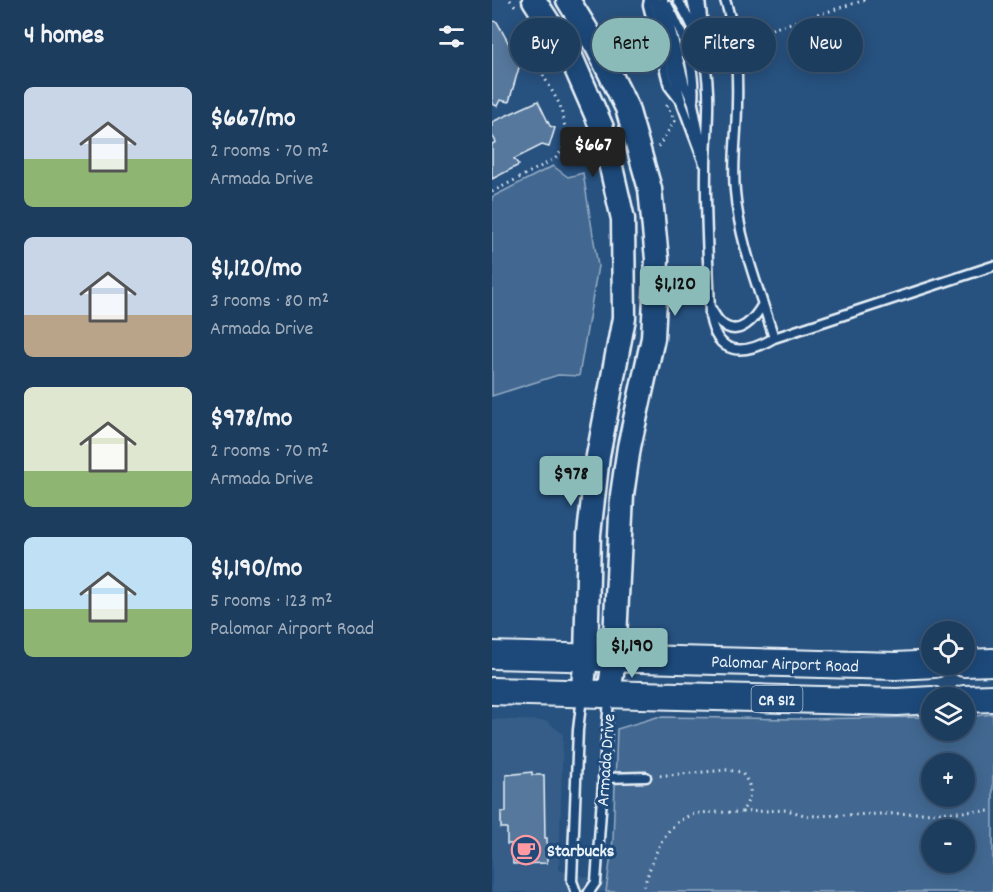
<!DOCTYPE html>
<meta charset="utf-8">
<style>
body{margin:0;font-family:Dekko,sans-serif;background:#254465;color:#f1f3f6;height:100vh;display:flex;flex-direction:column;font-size:22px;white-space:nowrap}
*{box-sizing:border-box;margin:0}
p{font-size:20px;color:#a0aebd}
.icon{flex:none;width:33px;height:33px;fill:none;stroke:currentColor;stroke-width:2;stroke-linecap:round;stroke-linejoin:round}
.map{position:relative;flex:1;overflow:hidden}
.drawer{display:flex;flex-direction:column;background:#1d3d5f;width:492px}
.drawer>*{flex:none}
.hud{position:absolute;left:18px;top:18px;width:393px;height:54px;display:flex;gap:12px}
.controls{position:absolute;left:429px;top:621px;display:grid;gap:12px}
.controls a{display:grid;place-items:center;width:54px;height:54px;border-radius:50%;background:#1d3d5f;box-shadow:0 3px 15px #0003,0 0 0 2px #3b5674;font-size:30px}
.price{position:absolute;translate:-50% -51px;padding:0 14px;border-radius:6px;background:#8bbbb9;color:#111;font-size:20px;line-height:39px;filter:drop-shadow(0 2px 3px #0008)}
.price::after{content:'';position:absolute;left:50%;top:36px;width:18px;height:14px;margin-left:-9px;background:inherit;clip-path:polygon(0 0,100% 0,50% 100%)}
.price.active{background:#222;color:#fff}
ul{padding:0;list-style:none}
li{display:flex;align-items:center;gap:18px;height:150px;padding:0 24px}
li span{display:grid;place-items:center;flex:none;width:168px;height:120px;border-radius:9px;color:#555}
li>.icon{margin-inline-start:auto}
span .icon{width:72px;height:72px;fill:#fffc;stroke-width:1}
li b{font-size:26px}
h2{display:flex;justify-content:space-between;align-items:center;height:72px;padding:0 24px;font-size:26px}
.tag{padding:0 21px;border-radius:27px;background:#1d3d5f;box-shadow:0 3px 15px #0003,0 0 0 2px #3b5674;font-size:21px;line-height:54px}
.tag.active{background:#8bbbb9;color:#111}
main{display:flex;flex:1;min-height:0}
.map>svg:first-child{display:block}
.built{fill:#355d88}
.green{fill:#436891;stroke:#96acc4;stroke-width:1.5;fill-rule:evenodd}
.building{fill:#57789d;stroke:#e8f1f8;stroke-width:1.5}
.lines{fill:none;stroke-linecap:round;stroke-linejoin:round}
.service-casing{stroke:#e8f1f8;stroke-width:13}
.secondary-casing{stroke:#e8f1f8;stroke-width:27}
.primary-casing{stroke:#e8f1f8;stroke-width:30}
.path{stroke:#e8f1f8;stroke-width:3;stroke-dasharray:1.5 4.5;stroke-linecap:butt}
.service{stroke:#1f4a7a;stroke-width:8}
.secondary{stroke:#1f4a7a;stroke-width:22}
.primary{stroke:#1f4a7a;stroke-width:26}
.labels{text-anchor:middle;stroke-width:6;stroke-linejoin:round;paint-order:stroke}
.shield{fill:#1f4a7a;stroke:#acbfd2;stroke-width:1.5}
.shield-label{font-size:16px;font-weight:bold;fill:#e8f1f8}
.street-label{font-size:18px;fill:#e8f1f8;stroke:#1f4a7a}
.poi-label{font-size:18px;font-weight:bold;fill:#e8f1f8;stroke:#1f4a7a;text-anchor:start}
</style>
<main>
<section class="drawer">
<h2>4 homes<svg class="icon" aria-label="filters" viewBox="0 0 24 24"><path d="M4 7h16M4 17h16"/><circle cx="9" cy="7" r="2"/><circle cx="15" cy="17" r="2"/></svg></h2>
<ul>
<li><span style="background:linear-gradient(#c9d6e8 60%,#8fb573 0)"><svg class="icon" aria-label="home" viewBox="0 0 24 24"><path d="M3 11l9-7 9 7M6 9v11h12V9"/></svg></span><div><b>$667/mo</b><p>2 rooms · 70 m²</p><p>Armada Drive</p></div></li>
<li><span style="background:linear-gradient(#c9d6e8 65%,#b9a48a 0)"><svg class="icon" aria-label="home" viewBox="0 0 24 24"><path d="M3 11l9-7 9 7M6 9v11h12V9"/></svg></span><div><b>$1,120/mo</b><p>3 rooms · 80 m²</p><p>Armada Drive</p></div></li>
<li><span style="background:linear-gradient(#dfe7d0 70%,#8fb573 0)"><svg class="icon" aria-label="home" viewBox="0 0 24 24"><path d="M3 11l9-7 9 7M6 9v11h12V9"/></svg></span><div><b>$978/mo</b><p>2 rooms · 70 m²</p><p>Armada Drive</p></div></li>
<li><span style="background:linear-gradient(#bfe0f5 60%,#8fb573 0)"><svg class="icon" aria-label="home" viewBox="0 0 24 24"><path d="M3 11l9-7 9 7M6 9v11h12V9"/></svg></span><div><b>$1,190/mo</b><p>5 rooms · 123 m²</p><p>Palomar Airport Road</p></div></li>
</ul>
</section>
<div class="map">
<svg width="501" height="892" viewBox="0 0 501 892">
<rect width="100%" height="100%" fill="#27517f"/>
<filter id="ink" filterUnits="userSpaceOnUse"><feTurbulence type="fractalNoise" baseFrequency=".0167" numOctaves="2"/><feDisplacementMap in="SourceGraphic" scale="12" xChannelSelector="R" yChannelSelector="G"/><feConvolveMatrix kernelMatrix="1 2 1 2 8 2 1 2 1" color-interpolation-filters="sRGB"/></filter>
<g filter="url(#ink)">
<path class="built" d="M0 719 55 721 71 734 67 870 117 883 114 892H0Z"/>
<path class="green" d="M61 166 76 177 91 173 106 266 87 376 66 375 0 396V197Z
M501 714V892H114L121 840 125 729 165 717 306 719 439 717 440 730H472L473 717ZM440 764H472V796H440ZM440 830H472V862H440Z"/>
<path class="building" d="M0 21 5 22 28 64 17 102 8 100 5 106 0 104Z
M46 101 58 126 63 128 57 147 50 145 22 159 27 165 0 179V144L4 142 0 135V122Z
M40 772V775H52L53 838H55V863L21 864 20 844H15V828H9V812H14V775Z"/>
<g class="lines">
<g class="service-casing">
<path id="service" d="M157 0 156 5 177 86 187 99
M163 0 190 104 212 163
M171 0 193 85 201 104 209 144
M186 0C195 16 205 32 210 50 221 89 214 129 214 169 213 218 217 267 218 316 225 356 251 356 282 338L501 266
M200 0 208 35
M208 0 214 53
M233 0C244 33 246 70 245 104 245 134 240 162 243 191 247 241 267 290 282 338
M176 6C192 34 204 69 201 102
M218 307C221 312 225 320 229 323 247 339 263 318 271 304
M111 778 154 777
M84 892 80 881 86 730 90 697
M97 892 104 882 117 698"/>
</g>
<g class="secondary-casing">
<path id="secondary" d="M42 0 79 57 110 128 131 219 132 318 106 456 97 534 94 658 90 694
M76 0 105 47 135 108 158 189 165 259 161 338 137 447 130 495 122 659 117 695"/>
</g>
<g class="primary-casing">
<path id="primary" d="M0 655 404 666 443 664
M472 663 501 662
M0 691 405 702 440 700
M472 699 501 698"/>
</g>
<path class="path" d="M18 0 25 8
M251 38 373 0
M166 147 183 121 175 106 177 105
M0 192 63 159 71 149 74 132 68 105 39 54 49 47 48 45
M250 812 295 810 316 816 501 811
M150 892C160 864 169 822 203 814 217 811 235 813 250 812 260 795 262 788 249 772L235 770 165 776"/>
<use href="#service" class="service"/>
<use href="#secondary" class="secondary"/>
<use href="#primary" class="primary"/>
</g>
</g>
<defs>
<g id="cafe-ring" transform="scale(1.5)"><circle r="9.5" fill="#1f4a7a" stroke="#ff9aa2" stroke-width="1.5"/><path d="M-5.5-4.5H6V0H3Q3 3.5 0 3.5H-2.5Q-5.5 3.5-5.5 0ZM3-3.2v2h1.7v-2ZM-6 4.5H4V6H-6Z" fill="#ff9aa2"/></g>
</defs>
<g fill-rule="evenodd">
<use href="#cafe-ring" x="34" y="850"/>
</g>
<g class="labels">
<rect class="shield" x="259.5" y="686" width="51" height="26" rx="4.5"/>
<g class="shield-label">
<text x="285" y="705">CR S12</text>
</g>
<g class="street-label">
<text transform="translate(293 663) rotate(2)" y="6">Palomar Airport Road</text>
<text transform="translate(113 760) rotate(-86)" y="6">Armada Drive</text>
</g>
<g class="poi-label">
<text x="55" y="856">Starbucks</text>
</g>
</g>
</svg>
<div class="controls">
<a><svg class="icon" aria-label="locate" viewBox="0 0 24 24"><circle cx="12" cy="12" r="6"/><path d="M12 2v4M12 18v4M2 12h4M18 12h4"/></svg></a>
<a><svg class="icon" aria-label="layers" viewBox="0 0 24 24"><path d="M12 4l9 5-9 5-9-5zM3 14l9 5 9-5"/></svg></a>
<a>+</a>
<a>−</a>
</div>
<b class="price active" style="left:101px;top:178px">$667</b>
<b class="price" style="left:183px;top:317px">$1,120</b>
<b class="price" style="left:79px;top:507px">$978</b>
<b class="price" style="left:140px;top:679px">$1,190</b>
<div class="hud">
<a class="tag">Buy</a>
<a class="tag active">Rent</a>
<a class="tag">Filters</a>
<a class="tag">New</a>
</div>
</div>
</main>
